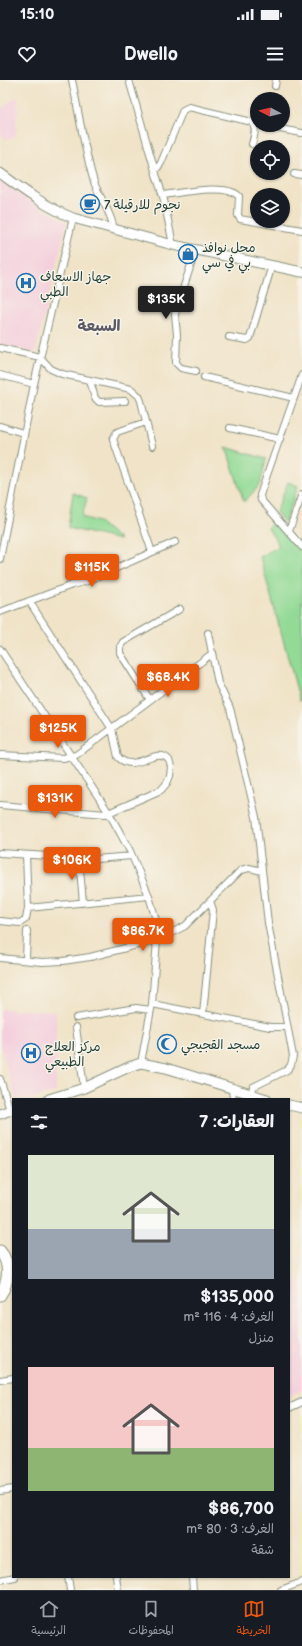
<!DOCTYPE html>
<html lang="ar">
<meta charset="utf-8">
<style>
body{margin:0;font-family:"Balsamiq Sans","Playpen Sans Arabic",sans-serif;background:#242831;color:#f1f3f6;direction:rtl;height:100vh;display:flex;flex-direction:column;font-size:15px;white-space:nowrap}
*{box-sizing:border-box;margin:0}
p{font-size:13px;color:#9ea1a6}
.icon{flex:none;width:22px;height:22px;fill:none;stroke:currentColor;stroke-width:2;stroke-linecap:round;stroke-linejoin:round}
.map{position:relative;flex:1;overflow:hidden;direction:ltr}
.panel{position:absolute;left:12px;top:1018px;width:278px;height:480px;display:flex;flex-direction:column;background:#171b24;border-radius:0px;box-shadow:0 1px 3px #0004;direction:rtl}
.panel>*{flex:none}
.needle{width:26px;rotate:277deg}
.fabs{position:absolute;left:250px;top:12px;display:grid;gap:8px}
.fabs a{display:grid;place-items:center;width:40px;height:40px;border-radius:50%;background:#171b24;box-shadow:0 1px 3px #0004;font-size:20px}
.price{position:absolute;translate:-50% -34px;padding:0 9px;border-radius:4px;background:#ea580c;color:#fff;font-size:13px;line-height:26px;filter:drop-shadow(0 1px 2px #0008)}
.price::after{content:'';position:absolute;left:50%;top:24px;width:12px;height:9px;margin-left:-6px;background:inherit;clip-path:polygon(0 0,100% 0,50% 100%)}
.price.on{background:#222;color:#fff}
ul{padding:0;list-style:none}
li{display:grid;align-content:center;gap:8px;height:212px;padding:0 16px}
li span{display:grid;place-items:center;height:124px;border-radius:0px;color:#555}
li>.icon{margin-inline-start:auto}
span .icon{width:72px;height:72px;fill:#fffc;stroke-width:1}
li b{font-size:17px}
h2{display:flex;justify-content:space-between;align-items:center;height:48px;padding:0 16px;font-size:17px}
.status{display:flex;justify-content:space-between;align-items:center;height:28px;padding:0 20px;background:#171b24;direction:ltr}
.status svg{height:11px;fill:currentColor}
header{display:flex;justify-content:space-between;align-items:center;height:52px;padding:0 16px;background:#171b24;font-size:18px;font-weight:600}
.menu{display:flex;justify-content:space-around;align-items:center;height:56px;border-top:1px solid #363941;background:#171b24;font-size:11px;color:#9ea1a6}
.menu a{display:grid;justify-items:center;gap:2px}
.menu .on{color:#ea580c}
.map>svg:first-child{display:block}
.built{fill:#f4cfdd}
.green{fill:#92da95;stroke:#588c64}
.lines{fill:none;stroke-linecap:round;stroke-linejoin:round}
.street-casing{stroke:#88907e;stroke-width:8}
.secondary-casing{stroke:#88907e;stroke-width:11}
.highway-casing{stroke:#88907e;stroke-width:13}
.street{stroke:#fff;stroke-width:6}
.secondary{stroke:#fff;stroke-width:9}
.highway{stroke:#fff;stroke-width:11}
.labels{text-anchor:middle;stroke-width:3;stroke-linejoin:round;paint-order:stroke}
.poi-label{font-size:13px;fill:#1f3d34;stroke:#f7f3e8;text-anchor:start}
.quarter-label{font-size:15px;font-weight:bold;fill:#5a5a64;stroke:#f7f3e8}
</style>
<div class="status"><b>15:10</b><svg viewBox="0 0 49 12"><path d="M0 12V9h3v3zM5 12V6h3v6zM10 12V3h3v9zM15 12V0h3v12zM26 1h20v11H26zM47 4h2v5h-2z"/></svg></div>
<header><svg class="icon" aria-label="menu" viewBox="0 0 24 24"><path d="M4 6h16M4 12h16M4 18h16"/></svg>Dwello<svg class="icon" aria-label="heart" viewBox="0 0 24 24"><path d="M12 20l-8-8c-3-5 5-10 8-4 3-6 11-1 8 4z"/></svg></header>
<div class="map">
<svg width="302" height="1510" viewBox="0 0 302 1510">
<rect width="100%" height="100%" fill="#f7f3e8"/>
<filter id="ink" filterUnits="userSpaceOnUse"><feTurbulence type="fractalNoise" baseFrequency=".025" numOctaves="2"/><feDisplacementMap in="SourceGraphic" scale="8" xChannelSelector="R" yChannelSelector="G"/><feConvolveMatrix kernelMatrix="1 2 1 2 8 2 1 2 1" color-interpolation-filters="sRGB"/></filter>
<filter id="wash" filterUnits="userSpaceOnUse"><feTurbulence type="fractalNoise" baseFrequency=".012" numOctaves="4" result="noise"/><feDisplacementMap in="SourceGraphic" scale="16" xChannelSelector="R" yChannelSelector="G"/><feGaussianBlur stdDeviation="0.9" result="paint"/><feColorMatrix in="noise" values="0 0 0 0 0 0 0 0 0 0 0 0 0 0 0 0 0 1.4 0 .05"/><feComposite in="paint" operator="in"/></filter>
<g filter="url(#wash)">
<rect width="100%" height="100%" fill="#f0e3c7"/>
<path class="built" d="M17 17 18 18V26L19 30 16 36 17 39 16 40 17 44 16 43 15 46 17 49 15 53 16 55 12 59H5L0 53V29Z
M0 100 31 122 67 142 35 273 0 264Z
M0 929 56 931V1012L29 1019H16L0 965Z
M289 1195 302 1206V1310L289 1316Z"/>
<path class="green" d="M226 367 266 379 260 405 244 422Z
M288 402 298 406 285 443 276 432Z
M73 413 87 418 82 437 99 442 120 460 68 448Z
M274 441 302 474V619L300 621 260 477 279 466 268 448Z"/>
</g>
<g filter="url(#ink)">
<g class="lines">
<g class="street-casing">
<path id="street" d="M72 0C79 34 84 69 94 102 100 119 112 133 114 150
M129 0 155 91
M275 6 276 0
M280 49 302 53
M294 94 302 95
M163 115C180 113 226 103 239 116L238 135 240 139 302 150
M173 165 164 120 155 91 161 83 183 30 189 27 252 42C257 48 254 57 252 64
M229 257 247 260 250 258 272 185
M0 268 40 277 51 289 62 294 131 309 139 316 141 321 152 366
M196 291 181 288 176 283 177 255 175 234 196 169
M0 295 34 304
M302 295 260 415 261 420 302 467
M204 297 294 318
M90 301 95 318 99 322 125 321
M146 342 117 352 113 359 152 472
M0 346 23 353
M230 348 280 359
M289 451 302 414
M0 479 34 304 73 138
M0 532 72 505 87 501 175 462
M208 553 218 603 230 628 256 737 268 843 293 976 291 985 287 990 253 1007 251 1014
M0 569 109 733 130 771 149 816 156 840 157 860 152 924 141 983
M150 620 120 573V567L123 562 180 529
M0 675 63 678 76 675 213 573
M0 725 106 734 161 710 167 703 170 696 171 687 169 680C156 665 135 695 118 677L112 649 29 521
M0 773 96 779 132 776
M79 778 83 823
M28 828 149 816
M0 841 20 843 26 839 28 828 26 775
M0 878 42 882 63 881 90 877 157 860 185 846 241 790 249 788 262 791
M26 880 27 851
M152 924 270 947H287
M203 934 213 830 210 821
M76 938 136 928 151 930
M76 947 84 1008
M0 999 10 1030
M232 1009 233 1019
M0 1300 13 1298
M289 1328 302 1322
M0 1411 13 1409
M68 1497 70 1510
M116 1497 118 1510
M192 1497 193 1510
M0 1500 15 1497
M281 1510 302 1502"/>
</g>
<g class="secondary-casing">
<path id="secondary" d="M0 93C23 110 46 127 73 138L173 165 302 192
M49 1019 84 1008 129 987 141 983 166 988 267 1019
M289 1025 302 1028
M0 1034 13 1029"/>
</g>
<g class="highway-casing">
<path id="highway" d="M0 1171C11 1184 9 1202 0 1215"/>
</g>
<use href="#street" class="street"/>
<use href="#secondary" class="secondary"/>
<use href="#highway" class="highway"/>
</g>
</g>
<defs>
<g id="cafe-ring" transform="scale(1)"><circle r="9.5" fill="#f7f3e8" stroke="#1f6fb2" stroke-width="1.5"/><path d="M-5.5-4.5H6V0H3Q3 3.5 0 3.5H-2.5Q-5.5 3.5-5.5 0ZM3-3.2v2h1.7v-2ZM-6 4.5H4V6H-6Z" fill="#1f6fb2"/></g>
<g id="shop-ring" transform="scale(1)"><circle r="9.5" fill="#f7f3e8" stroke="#1f6fb2" stroke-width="1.5"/><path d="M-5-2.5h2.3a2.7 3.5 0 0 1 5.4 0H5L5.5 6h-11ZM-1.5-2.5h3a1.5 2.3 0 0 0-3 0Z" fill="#1f6fb2"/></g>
<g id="hospital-ring" transform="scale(1)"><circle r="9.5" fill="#f7f3e8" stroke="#1f6fb2" stroke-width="1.5"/><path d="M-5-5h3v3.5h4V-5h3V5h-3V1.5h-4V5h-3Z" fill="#1f6fb2"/></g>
<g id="mosque-ring" transform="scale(1)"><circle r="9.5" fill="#f7f3e8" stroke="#1f6fb2" stroke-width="1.5"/><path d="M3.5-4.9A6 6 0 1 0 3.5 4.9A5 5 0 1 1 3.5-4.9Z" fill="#1f6fb2"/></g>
</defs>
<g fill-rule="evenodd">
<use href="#cafe-ring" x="90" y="124"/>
<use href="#shop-ring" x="188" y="174"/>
<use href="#hospital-ring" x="26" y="203"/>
<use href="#mosque-ring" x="167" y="964"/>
<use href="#hospital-ring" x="31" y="973"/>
</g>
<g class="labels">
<g class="poi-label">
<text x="104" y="129">7 نجوم للارقيلة</text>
<text x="202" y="172">محل نوافذ<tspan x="202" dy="15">بي في سي</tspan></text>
<text x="40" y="201">جهاز الاسعاف<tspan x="40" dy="15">الطبي</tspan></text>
<text x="181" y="969">مسجد القجيجي</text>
<text x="45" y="971">مركز العلاج<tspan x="45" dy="15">الطبيعي</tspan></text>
</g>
<g class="quarter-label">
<text x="99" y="251">السبعة</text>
</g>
</g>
</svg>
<div class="fabs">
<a><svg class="needle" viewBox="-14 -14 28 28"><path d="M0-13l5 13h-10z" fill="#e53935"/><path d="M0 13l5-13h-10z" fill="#9ea1a6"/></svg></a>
<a><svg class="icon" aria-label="locate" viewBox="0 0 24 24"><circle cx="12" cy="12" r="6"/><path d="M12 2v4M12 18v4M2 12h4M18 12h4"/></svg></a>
<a><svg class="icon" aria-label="layers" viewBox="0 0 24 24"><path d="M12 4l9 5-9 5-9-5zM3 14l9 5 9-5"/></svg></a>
</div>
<b class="price on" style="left:166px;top:240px">$135K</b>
<b class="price" style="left:92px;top:508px">$115K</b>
<b class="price" style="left:168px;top:618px">$68.4K</b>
<b class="price" style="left:58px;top:669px">$125K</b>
<b class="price" style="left:55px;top:739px">$131K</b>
<b class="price" style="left:72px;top:801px">$106K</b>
<b class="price" style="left:143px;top:872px">$86.7K</b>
<section class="panel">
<h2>العقارات: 7<svg class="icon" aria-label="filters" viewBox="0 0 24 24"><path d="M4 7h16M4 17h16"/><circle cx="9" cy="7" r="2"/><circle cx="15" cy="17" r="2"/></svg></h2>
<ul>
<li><span style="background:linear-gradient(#dfe7d0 60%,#9aa5b1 0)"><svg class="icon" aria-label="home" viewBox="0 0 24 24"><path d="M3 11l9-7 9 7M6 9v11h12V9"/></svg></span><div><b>$135,000</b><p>الغرف: 4 · 116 m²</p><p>منزل</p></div></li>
<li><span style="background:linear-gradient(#f6c9c9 65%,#8fb573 0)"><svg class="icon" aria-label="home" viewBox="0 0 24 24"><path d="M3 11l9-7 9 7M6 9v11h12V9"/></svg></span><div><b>$86,700</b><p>الغرف: 3 · 80 m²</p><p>شقة</p></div></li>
</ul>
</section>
</div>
<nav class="menu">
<a class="on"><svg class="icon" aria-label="map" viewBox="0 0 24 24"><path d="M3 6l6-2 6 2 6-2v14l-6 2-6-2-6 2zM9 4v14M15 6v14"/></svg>الخريطة</a>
<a><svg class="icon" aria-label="saved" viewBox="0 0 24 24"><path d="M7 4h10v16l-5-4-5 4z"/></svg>المحفوظات</a>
<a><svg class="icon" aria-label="home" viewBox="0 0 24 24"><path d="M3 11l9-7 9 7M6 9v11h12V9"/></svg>الرئيسية</a>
</nav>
